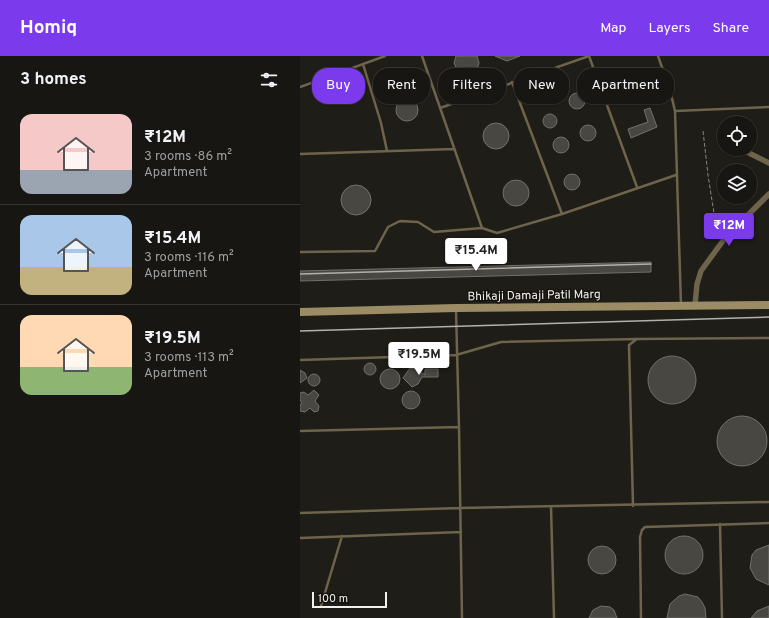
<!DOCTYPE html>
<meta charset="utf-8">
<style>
body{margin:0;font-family:Overpass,sans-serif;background:#201f1b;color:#f1f3f6;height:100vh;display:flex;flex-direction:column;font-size:15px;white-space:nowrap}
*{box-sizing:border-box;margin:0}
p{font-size:13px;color:#9e9f9f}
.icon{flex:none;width:22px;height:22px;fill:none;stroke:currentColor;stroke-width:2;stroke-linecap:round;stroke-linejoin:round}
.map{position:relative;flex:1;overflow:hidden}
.details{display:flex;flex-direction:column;background:#171612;width:300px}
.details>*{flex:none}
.hud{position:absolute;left:12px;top:12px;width:380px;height:36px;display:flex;gap:8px}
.tools{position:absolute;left:417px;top:60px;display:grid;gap:8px}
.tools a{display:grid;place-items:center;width:40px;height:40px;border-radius:50%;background:#171612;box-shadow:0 1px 3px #0004,0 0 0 1px #363532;font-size:20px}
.scale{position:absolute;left:12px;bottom:10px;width:75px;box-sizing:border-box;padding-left:4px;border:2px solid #f1f0ec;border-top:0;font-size:11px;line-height:14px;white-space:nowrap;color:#f1f0ec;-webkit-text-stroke:3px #16140f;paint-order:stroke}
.price{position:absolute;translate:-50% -34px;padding:0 9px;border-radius:4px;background:#fff;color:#222;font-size:13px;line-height:26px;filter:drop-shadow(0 1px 2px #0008)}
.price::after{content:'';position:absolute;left:50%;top:24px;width:12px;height:9px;margin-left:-6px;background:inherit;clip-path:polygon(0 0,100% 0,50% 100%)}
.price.current{background:#7c3aed;color:#fff}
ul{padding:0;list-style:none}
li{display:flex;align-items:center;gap:12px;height:100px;padding:0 20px}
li+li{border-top:1px solid #363532}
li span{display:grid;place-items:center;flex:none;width:112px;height:80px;border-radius:12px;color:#555}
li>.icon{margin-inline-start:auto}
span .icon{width:48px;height:48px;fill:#fffc;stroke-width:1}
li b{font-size:17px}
h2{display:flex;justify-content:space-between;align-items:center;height:48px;padding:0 20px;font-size:17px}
.chip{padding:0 14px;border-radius:16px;background:#171612;box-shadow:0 1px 3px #0004,0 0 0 1px #363532;font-size:14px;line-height:36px}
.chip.current{background:#7c3aed;color:#fff}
header{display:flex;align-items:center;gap:24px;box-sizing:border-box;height:56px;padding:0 20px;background:#7c3aed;color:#fff}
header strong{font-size:19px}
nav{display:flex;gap:22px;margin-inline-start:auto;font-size:14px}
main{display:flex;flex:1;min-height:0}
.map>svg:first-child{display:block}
.building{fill:#494742;stroke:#73706b}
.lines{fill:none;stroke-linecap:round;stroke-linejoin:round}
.path{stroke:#878681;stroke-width:1;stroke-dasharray:4 2;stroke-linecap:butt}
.lane{stroke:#6e644b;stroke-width:2.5}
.street{stroke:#6e644b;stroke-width:5.5}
.secondary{stroke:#9c8c65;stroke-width:8}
.rail{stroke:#b2b1ac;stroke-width:1.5}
.labels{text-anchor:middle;stroke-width:3;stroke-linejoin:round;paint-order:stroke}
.street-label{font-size:12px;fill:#f1f0ec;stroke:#16140f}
</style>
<header>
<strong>Homiq</strong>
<nav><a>Map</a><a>Layers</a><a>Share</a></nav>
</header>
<main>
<section class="details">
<h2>3 homes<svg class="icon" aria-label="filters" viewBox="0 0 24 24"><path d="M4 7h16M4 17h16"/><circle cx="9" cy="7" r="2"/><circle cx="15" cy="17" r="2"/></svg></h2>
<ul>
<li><span style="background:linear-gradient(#f6c9c9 70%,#9aa5b1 0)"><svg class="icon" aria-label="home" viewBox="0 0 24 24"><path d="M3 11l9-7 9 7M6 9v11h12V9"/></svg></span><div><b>₹12M</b><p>3 rooms · 86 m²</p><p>Apartment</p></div></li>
<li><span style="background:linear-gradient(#a9c7e8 65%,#c2b280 0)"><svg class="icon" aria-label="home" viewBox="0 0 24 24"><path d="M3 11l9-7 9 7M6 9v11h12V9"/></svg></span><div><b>₹15.4M</b><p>3 rooms · 116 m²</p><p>Apartment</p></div></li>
<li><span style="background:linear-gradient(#ffd9b3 65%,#8fb573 0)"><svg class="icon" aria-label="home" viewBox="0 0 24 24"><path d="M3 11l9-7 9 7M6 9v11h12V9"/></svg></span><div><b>₹19.5M</b><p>3 rooms · 113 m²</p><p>Apartment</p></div></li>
</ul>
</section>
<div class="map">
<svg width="469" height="562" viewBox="0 0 469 562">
<rect width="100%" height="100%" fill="#1f1d18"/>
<path class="building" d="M156 0H177L179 7 176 16 167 20 158 16 154 7Z
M195 0H220L207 5Z
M233 38a7 7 0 1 1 14 0a7 7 0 1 1-14 0Z
M269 45a8 8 0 1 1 16 0a8 8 0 1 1-16 0Z
M96 54a11 11 0 1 1 22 0a11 11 0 1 1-22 0Z
M350 52 357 71 331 82 328 73 348 66 344 54Z
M243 65a7 7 0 1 1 14 0a7 7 0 1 1-14 0Z
M183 80a13 13 0 1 1 26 0a13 13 0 1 1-26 0Z
M280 77a8 8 0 1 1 16 0a8 8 0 1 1-16 0Z
M253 89a8 8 0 1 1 16 0a8 8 0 1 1-16 0Z
M264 126a8 8 0 1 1 16 0a8 8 0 1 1-16 0Z
M203 137a13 13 0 1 1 26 0a13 13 0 1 1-26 0Z
M41 144a15 15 0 1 1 30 0a15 15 0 1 1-30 0Z
M351 206V216L0 225V215Z
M348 324a24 24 0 1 1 48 0a24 24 0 1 1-48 0Z
M64 313a6 6 0 1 1 12 0a6 6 0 1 1-12 0Z
M110 312 116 313 125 319V313H138V321H122L118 328 112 331 103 322Z
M80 323a10 10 0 1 1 20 0a10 10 0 1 1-20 0Z
M0 314 5 317 7 322 0 327Z
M8 324a6 6 0 1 1 12 0a6 6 0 1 1-12 0Z
M14 334 19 339 15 345 19 350 18 355 14 356 10 352 5 356 0 355V349L2 347 0 344V337L4 336 8 339Z
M102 344a9 9 0 1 1 18 0a9 9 0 1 1-18 0Z
M417 385a25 25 0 1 1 50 0a25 25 0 1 1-50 0Z
M365 499a19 19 0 1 1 38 0a19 19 0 1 1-38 0Z
M469 489V529L456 523 450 512 452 499 456 494Z
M288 504a14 14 0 1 1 28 0a14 14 0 1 1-28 0Z
M385 538 398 541 402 546 405 552 406 562H367L370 548 379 540Z
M301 550 310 551 314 554 317 562H289L293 554Z
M469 550V562H451L457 555Z"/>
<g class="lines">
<path class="path" d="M403 75 408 119 418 183"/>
<path class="lane" d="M122 0 182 172
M289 0 337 131
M358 0 370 34 375 55
M63 8 81 67 87 95
M212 26 262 158
M0 31 85 0
M140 52 289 0
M0 98 154 93
M0 196 75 195 88 171 100 165 118 166 134 176 182 172 197 177 262 158 376 119
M381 249 375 55 469 51
M156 254 159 371
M0 304 156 299 201 286 337 283
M0 375 159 371 162 562
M333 450 329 289 337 283 469 282
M251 451 254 562
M0 457 160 452 469 446
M420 468 422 562
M0 482 161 476
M21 550 42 480
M341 562 340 481 342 474 345 471 469 467"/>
<path class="street" d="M441 93 469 107
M395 249 397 228 401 215 425 182 469 138"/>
<path class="secondary" d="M0 256 156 252 469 249"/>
<path class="rail" d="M0 218 351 208
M0 275 469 261"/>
</g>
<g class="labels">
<g class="street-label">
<text transform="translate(234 239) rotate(-1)" y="4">Bhikaji Damaji Patil Marg</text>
</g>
</g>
</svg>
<div class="tools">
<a><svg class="icon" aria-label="locate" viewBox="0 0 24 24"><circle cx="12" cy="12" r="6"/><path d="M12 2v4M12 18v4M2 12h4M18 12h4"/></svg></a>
<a><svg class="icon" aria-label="layers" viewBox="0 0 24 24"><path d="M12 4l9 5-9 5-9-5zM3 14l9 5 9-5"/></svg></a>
</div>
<div class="scale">100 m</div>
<b class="price current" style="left:429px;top:191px">₹12M</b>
<b class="price" style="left:176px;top:216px">₹15.4M</b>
<b class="price" style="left:119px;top:320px">₹19.5M</b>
<div class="hud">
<a class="chip current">Buy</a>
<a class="chip">Rent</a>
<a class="chip">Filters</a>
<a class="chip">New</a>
<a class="chip">Apartment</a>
</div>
</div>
</main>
